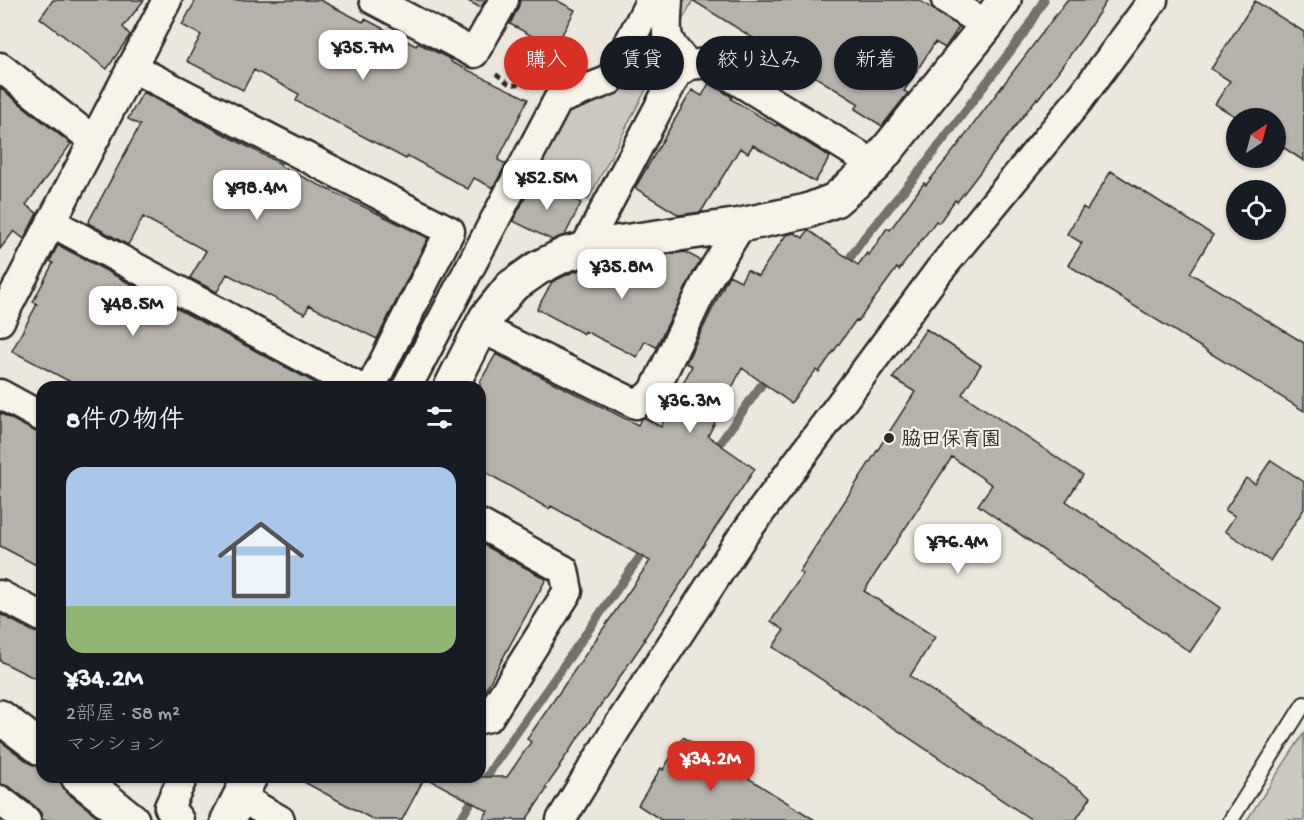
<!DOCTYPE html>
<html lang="ja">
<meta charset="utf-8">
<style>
body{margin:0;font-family:"Gochi Hand","Klee One",sans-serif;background:#20242c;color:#f1f3f6;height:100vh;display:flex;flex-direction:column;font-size:22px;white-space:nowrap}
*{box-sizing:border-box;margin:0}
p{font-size:20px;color:#9ea1a6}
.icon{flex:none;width:33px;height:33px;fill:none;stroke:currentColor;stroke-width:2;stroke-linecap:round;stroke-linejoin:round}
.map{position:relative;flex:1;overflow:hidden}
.drawer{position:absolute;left:36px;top:381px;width:450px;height:402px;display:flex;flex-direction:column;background:#171b24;border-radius:18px;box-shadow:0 2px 4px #0004}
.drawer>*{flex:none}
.guide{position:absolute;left:504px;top:36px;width:570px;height:54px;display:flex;gap:12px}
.needle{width:39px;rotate:36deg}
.fabs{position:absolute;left:1226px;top:108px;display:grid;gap:12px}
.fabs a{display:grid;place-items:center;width:60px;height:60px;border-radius:50%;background:#171b24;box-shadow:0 2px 4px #0004;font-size:30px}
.price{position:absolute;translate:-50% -51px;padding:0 14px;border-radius:12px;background:#fff;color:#222;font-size:20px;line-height:39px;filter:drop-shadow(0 2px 3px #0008)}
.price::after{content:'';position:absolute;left:50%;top:36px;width:18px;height:14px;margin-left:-9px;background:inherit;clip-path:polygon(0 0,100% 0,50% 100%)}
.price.active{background:#d93025;color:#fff}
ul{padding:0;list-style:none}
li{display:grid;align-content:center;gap:12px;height:318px;padding:0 30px}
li+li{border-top:2px solid #363941}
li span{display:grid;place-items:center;height:186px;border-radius:18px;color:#555}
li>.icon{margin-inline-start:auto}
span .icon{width:108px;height:108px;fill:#fffc;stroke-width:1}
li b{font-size:26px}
h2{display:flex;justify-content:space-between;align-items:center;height:72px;padding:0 30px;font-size:26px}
.tag{padding:0 21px;border-radius:27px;background:#171b24;box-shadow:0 2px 4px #0004;font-size:21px;line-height:54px}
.tag.active{background:#d93025;color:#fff}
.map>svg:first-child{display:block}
.green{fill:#cbc8bf;stroke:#7b7a75;stroke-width:1.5}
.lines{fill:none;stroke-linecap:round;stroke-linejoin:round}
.stream{stroke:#72716c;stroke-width:9}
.building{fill:#b5b2ab;stroke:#2b2b2b;stroke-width:1.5}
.lane-casing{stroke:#2b2b2b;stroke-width:18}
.street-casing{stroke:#2b2b2b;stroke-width:33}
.secondary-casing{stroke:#2b2b2b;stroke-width:38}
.path{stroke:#2b2b2b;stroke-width:4;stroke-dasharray:6 4.5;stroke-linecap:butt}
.lane{stroke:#f7f3e8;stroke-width:14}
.street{stroke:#f7f3e8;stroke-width:28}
.secondary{stroke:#f7f3e8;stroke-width:33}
.poi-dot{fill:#2b2b2b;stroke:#f7f3e8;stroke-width:2}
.labels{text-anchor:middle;stroke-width:4.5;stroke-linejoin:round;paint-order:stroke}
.poi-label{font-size:20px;font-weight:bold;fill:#2b2b2b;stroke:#f7f3e8;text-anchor:start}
</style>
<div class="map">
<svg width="1304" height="820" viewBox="0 0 1304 820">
<rect width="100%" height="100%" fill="#ebe7dd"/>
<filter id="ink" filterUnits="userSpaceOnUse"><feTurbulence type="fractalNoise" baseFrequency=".0167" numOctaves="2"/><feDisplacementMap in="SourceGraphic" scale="12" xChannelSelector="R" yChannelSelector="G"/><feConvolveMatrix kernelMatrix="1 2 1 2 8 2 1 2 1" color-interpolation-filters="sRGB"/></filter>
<g filter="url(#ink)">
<path class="green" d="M659 0H693L588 200 531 171 563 107 614 85Z
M1304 733V820H1247Z"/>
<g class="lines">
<path class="stream" d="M842 269 864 238 918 173 1024 33 1044 0
M713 453 769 374
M460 820 496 762 646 548"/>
</g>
<path class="building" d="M53 0H144L123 27 130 35 107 69 40 18Z
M196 0H320L363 22 365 19 416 46 418 43 452 60 451 62 528 99 498 160 506 164 493 188 474 178 468 189 408 156 406 159 296 101 299 94 254 70 243 90 187 61 201 35 182 25Z
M466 0H485L481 8Z
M520 0H556L575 10 547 63 526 52 534 37 510 24 518 8Z
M692 0H919L959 27 945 48 935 42 904 91 908 93 882 126 855 109 859 104Z
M1067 0H1107L1083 37 1038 99 1037 98 957 202 955 200 939 223 936 221 899 270 897 268 858 321 856 320 819 372 816 370 791 403 742 368 708 436 755 469 701 549 688 573 644 639 645 640 559 766 560 767 545 788 547 789 526 820H482L488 811 425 777 402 820H374L295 777H507L531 742 527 739 650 561 551 506 549 509 480 469V382L496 354 638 425 641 419 645 418 661 427 692 366 686 363 729 275 741 281 747 270 758 276 786 235 795 233 803 238 808 230 858 265 867 253 869 255 887 228 890 230 924 183 926 185 958 145Z
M1255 1 1304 32V161L1275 142V118H1238L1215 104 1230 81 1211 69Z
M709 83 732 97 731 99 776 126 777 124 830 157 815 182 753 145 748 153 740 148 701 212 679 215 635 188 692 90 702 96Z
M0 88 71 144 26 205 37 213 24 239 14 231 0 249Z
M143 92 281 164 280 166 428 238 377 339 309 305 305 314 227 274 217 292 190 278 206 251 143 217 128 245 88 223 140 125 128 119Z
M1111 171 1213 235 1190 273 1304 343V411L1068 265 1082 243 1067 234 1083 207 1087 210Z
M535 179 581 203 565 235 552 240 513 221Z
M58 245 323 387H80L12 351 37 304 33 302 53 263 50 261Z
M685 252 700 260 656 347 645 341 637 357 585 331 584 334 537 309 552 282 573 272 595 266 622 280 633 260 647 258 654 261 657 256Z
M926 329 981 365 962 394 1083 475 1066 501 1220 608 1190 652 978 505 992 485 952 457 864 591 935 637 910 676 1091 797 1076 820H1032L773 647 784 630 771 621 803 574 799 572 915 392 893 378Z
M0 413 34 431 42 433V568L0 546Z
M1271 460 1304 482V509L1270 561 1225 531 1235 516 1225 510 1246 478 1255 484Z
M480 543 546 579 480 700Z
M0 614 34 632 42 633V682L0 661Z
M683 737 815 820H661L638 805 661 768 663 770Z
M0 741 31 764 42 767V777H55L60 781 66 792 102 820H42L41 813 36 807 10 787 0 784Z"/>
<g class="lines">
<g class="lane-casing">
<path id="lane" d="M1231 820 1304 704"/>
</g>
<g class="street-casing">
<path id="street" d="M374 0 474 53 504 0
M668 0C666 34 662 39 689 65
M946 0 987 25
M0 67 93 140
M131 67 450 231 371 387
M51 222 358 387
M584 249 677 73 689 65 709 63 875 165
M0 321 167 0
M481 328 636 404 653 393 707 280 741 225
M407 387 558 100 610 80 651 0
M0 394 42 417
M480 524 564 570 568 591 489 717 480 719
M0 595 42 617
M240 797 280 820
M0 800 26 820
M179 820 169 807 183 777
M561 820 617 728 742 537 938 272 1079 100 1153 0"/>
</g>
<g class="secondary-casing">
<path id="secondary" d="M451 387 486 318 511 287 538 268 566 254 602 245 741 225 807 211 835 200 875 165 987 25 1004 0
M0 717 42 749
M78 777 132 820
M228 820 250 777"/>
</g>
<path class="path" d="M496 74 510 85 524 84 531 88"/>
<use href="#lane" class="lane"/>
<use href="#street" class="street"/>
<use href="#secondary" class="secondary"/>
</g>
</g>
<circle class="poi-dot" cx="889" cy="438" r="6"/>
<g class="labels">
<g class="poi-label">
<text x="901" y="445">脇田保育園</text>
</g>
</g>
</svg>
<div class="fabs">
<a><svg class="needle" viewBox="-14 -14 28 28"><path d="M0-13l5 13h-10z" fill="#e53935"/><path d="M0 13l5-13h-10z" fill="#9ea1a6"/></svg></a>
<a><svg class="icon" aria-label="locate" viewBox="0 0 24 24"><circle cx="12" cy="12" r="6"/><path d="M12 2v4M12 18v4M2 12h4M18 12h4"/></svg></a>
</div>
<b class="price" style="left:363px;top:81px">¥35.7M</b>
<b class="price" style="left:547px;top:211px">¥52.5M</b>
<b class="price" style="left:257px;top:221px">¥98.4M</b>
<b class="price" style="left:622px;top:300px">¥35.8M</b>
<b class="price" style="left:133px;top:337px">¥48.5M</b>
<b class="price" style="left:690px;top:434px">¥36.3M</b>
<b class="price" style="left:958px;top:575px">¥76.4M</b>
<b class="price active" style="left:711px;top:792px">¥34.2M</b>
<div class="guide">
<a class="tag active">購入</a>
<a class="tag">賃貸</a>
<a class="tag">絞り込み</a>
<a class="tag">新着</a>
</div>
<section class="drawer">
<h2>8件の物件<svg class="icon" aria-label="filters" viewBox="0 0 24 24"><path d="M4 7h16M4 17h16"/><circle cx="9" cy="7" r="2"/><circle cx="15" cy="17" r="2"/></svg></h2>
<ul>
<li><span style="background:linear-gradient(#a9c7e8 75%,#8fb573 0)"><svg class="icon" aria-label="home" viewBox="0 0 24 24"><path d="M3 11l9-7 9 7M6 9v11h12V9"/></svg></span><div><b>¥34.2M</b><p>2部屋 · 58 m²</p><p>マンション</p></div></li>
</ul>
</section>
</div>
